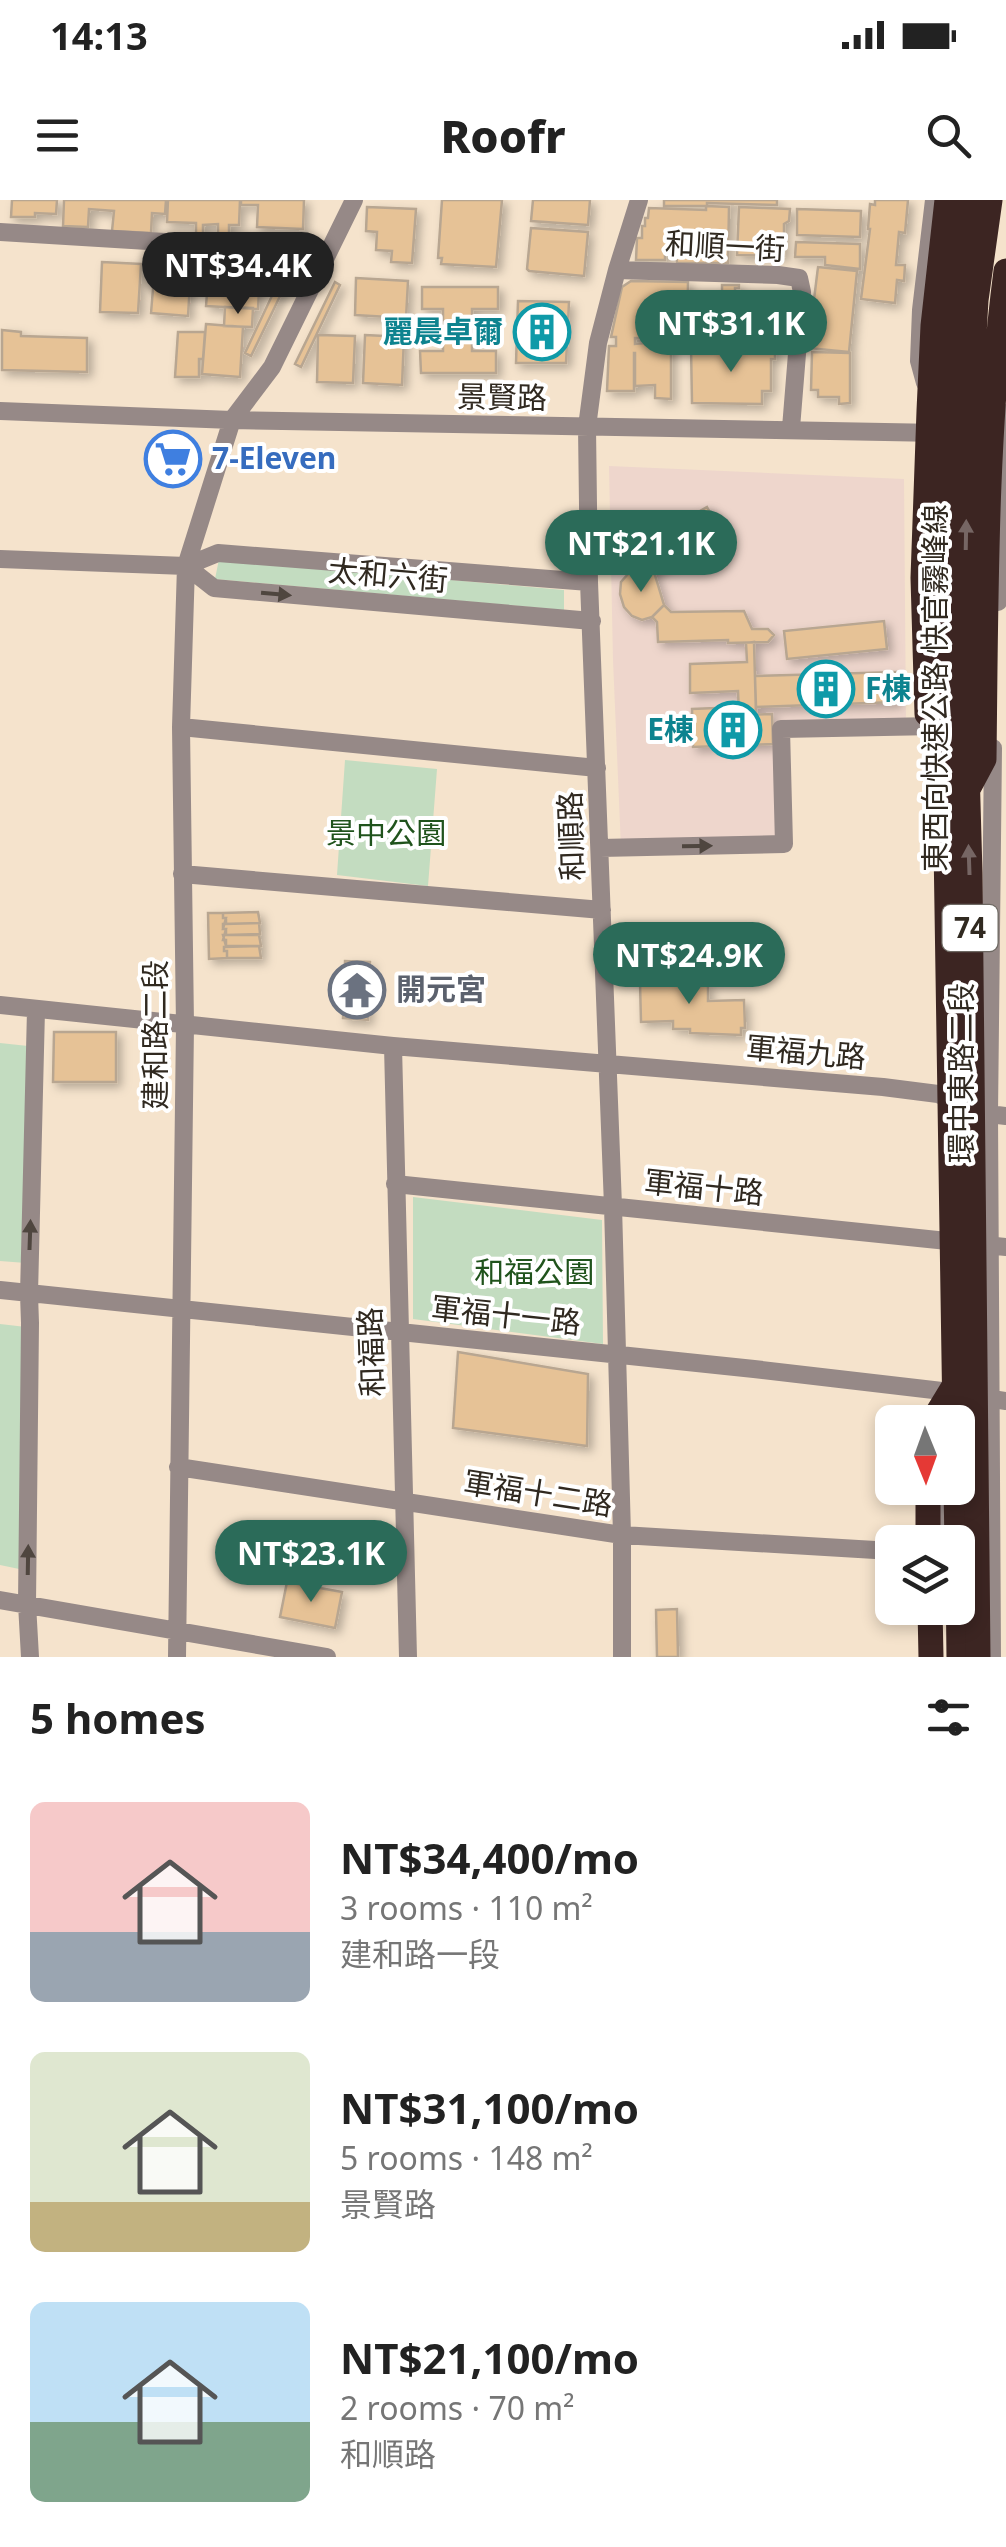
<!DOCTYPE html>
<meta charset="utf-8">
<style>
body{margin:0;font-family:"Noto Sans","Noto Sans TC",sans-serif;background:#f6f6f6;color:#222;height:100vh;display:flex;flex-direction:column;font-size:38px;white-space:nowrap}
*{box-sizing:border-box;margin:0}
p{font-size:32px;color:#767676}
.icon{flex:none;width:55px;height:55px;fill:none;stroke:currentColor;stroke-width:2;stroke-linecap:round;stroke-linejoin:round}
.map{position:relative;height:1457px;overflow:hidden}
.side{display:flex;flex-direction:column;background:#fff;flex:1}
.side>*{flex:none}
.needle{width:65px;rotate:179deg}
.buttons{position:absolute;left:875px;top:1205px;display:grid;gap:20px}
.buttons a{display:grid;place-items:center;width:100px;height:100px;border-radius:15px;background:#fff;box-shadow:0 5px 15px #0003;font-size:50px}
.price{position:absolute;translate:-50% -85px;padding:0 22px;border-radius:35px;background:#2b6b59;color:#fff;font-size:32px;line-height:65px;filter:drop-shadow(0 2px 5px #0008)}
.price::after{content:'';position:absolute;left:50%;top:60px;width:30px;height:22px;margin-left:-15px;background:inherit;clip-path:polygon(0 0,100% 0,50% 100%)}
.price.on{background:#222;color:#fff}
ul{padding:0;list-style:none}
li{display:flex;align-items:center;gap:30px;height:250px;padding:0 30px}
li span{display:grid;place-items:center;flex:none;width:280px;height:200px;border-radius:15px;color:#555}
li>.icon{margin-inline-start:auto}
span .icon{width:120px;height:120px;fill:#fffc;stroke-width:1}
li b{font-size:42px}
h2{display:flex;justify-content:space-between;align-items:center;height:120px;padding:0 30px;font-size:42px}
.status{display:flex;justify-content:space-between;align-items:center;height:70px;padding:0 50px;background:#fff;direction:ltr}
.status svg{height:28px;fill:currentColor}
header{display:flex;justify-content:space-between;align-items:center;height:130px;padding:0 30px;background:#fff;font-size:45px;font-weight:800}
.map>svg:first-child{display:block}
.education{fill:#eed6cc}
.green{fill:#c3dcc0}
.building{fill:#e6c296;stroke:#b8a691;stroke-width:2.5;filter:url(#shadow)}
.lines{fill:none;stroke-linecap:round;stroke-linejoin:round}
.minor{stroke:#968987;stroke-width:18}
.highway{stroke:#3c2522;stroke-width:25}
.highway-bridge{stroke:#3c2522;stroke-width:25}
.oneway{fill:#766664}
.oneway2{fill:#4f463f}
.labels{text-anchor:middle;stroke-width:8;stroke-linejoin:round;paint-order:stroke}
.shield{fill:#fff;stroke:#6e6963;stroke-width:2.5}
.shield-label{font-size:28px;font-weight:bold;fill:#302920}
.street-label{font-size:30px;fill:#302920;stroke:#fff}
.culture-label{font-size:30px;font-weight:bold;fill:#0d838f;stroke:#fff;text-anchor:end}
.shop-label{font-size:30px;font-weight:bold;fill:#366cbe;stroke:#fff;text-anchor:start}
.park-label{font-size:30px;fill:#20531c;stroke:#fff}
.worship-label{font-size:30px;font-weight:bold;fill:#5b616d;stroke:#fff;text-anchor:start}
</style>
<div class="status"><b>14:13</b><svg viewBox="0 0 49 12"><path d="M0 12V9h3v3zM5 12V6h3v6zM10 12V3h3v9zM15 12V0h3v12zM26 1h20v11H26zM47 4h2v5h-2z"/></svg></div>
<header><svg class="icon" aria-label="menu" viewBox="0 0 24 24"><path d="M4 6h16M4 12h16M4 18h16"/></svg>Roofr<svg class="icon" aria-label="search" viewBox="0 0 24 24"><circle cx="10" cy="10" r="6"/><path d="M15 15l6 6"/></svg></header>
<div class="map">
<svg width="1006" height="1457" viewBox="0 0 1006 1457">
<defs>
<filter id="shadow"><feDropShadow dx="4.5" dy="4.5" stdDeviation="5" flood-color="#0004"/></filter>
</defs>
<rect width="100%" height="100%" fill="#f5e3cc"/>
<path class="education" d="M609 266 904 279 906 526 782 529 784 644 621 648 613 460Z"/>
<path class="green" d="M219 359 564 390V410L215 379Z
M345 560 437 569 428 686 337 675Z
M0 843 28 846 26 1063 0 1061Z
M413 997 602 1020 603 1144 413 1119Z
M0 1124 26 1127 24 1370 0 1365Z"/>
<path class="building" d="M12 0H57L56 14 35 13V17H11Z
M64 0H166L165 14 152 13 151 33 112 31 114 11 89 9 88 27 63 26Z
M168 0H240L239 25H229V35H218V24L203 25V34H196V23L167 22Z
M241 0H304L303 29 257 27 258 5H241Z
M442 0H502L496 67 441 64 442 58H438Z
M533 0H590L588 25 531 21Z
M664 0H777V5L707 3V6H664Z
M875 0H908L905 33 899 32 896 65H905L904 81 897 80 895 103 861 99 870 29H868L870 4 875 5Z
M706 6 729 7 728 63H677L676 53H665V60H636L637 38H642V26H645V18H648L649 8 706 10Z
M367 7 416 9 412 63 391 62 392 51 376 50 377 32 366 31Z
M739 7 790 9 789 21 784 24V56L737 55Z
M797 9 861 11 860 37 797 35Z
M531 28 588 32 584 76 529 71 527 69Z
M796 42 860 44V69L825 65V57H795Z
M102 62 141 64 138 113 100 112Z
M155 64 191 67 188 116 151 113Z
M818 67 857 71 849 152 808 148Z
M209 68 260 71 258 109 206 106Z
M356 78 408 81 406 118 355 115Z
M631 81 688 82 687 139 635 138V144L671 141V199L655 198V185L635 186V153H634V191H607L609 146H616V137H611L622 87Z
M335 82 340 85 301 167 295 164Z
M277 85 284 88 251 156 245 153Z
M722 85H739V88H735V93H745V116H774L773 132 715 130V107H698V93H722Z
M422 87H498V109H472V151H496V173H421L420 151H443V109H422Z
M518 101 569 102 566 163H516Z
M225 107 253 108 252 127 224 126Z
M206 124 243 127 240 177 202 174Z
M2 130 21 132V136L87 138V172L2 170Z
M178 132H205L203 159H199V177H175Z
M318 135 355 136 353 183 317 182Z
M365 135 404 137 402 185 363 183Z
M691 147 775 148V159H771V191H762V204L692 203Z
M812 152 850 153V203L839 204V197H818V190H811Z
M707 307 722 333 654 372 639 370 633 358 638 347Z
M639 370 654 372 664 405 652 417 642 420 632 416 624 407 620 394 621 382 628 374Z
M664 405 671 412 744 411 752 429H768L774 435 768 442 728 443V440L658 442 657 422 652 417Z
M884 421 887 449 787 459 784 431Z
M754 442 756 515H739L738 491 690 493V464L747 462 746 443Z
M896 472 897 502 756 507 755 476Z
M715 508V516L772 514 773 544 693 547 692 509Z
M258 712 260 723 226 724V718H223V713Z
M208 713H223V718H226L223 729H226L223 740H226V746L224 747V751H227V758L209 759Z
M259 723 260 734 226 735V729H223V724Z
M223 735H259L261 746H226Z
M259 746 261 758H227V751H224V747Z
M345 761 370 762 368 820 343 818Z
M674 772V785H708V801L744 800 745 828H741V835L690 833V829H673V821L641 822 640 783H644V773Z
M54 832H116V882H53Z
M458 1152 588 1174 587 1246 453 1228Z
M287 1382 342 1392 335 1428 280 1417Z
M677 1409 678 1457H657L656 1410Z"/>
<g class="lines">
<path class="minor" d="M0 32 328 52
M617 70 778 75 799 78 802 92 791 228
M925 183 919 161 921 110 934 0
M0 211 232 220 939 233
M0 359 186 366 218 353 589 382
M186 366 214 388 592 421
M998 402 1004 213
M181 527 597 568
M600 648 784 644 781 529 935 526
M182 674 602 710
M0 805 393 846 883 887 938 894 989 914 1006 916
M393 846 408 1457
M395 984 1006 1047
M0 1090 754 1169 942 1191 1006 1201
M178 1267 622 1335 892 1351
M941 1342V1288
M0 1400 327 1457
M30 1457 27 1404 30 1123 29 1094 36 810
M177 1457 185 825 181 527 186 366 232 220 272 167 354 0
M622 1457V1335L613 1006 589 382 587 227 598 143 617 70 639 0
M992 1457 989 914 993 548"/>
<path class="highway" d="M956 1288 957 1342
M928 1342V1288
M958 1373 959 1457
M930 1408 931 1457"/>
<path class="highway-bridge" d="M927 514 923 378 929 211 933 126 947 0
M968 589 984 559C986 397 985 232 1006 71
M932 1222 954 1186
M955 1222 943 453 948 181 954 103 970 0
M978 1457 970 673 964 464 972 169 976 100 990 0"/>
</g>
<defs><path id="oneway-solid" d="M-6-.8H1V-3.2L6.5 0L1 3.2V.8H-6Z" transform="scale(2.5)"/></defs>
<g class="oneway">
<use href="#oneway-solid" transform="translate(966 335) rotate(-89)"/>
<use href="#oneway-solid" transform="translate(969 660) rotate(-92)"/>
</g>
<g class="oneway2">
<use href="#oneway-solid" transform="translate(276 394) rotate(5)"/>
<use href="#oneway-solid" transform="translate(697 646) rotate(-1)"/>
<use href="#oneway-solid" transform="translate(30 1035) rotate(-88)"/>
<use href="#oneway-solid" transform="translate(28 1360) rotate(-89)"/>
</g>
<defs>
<g id="building-ring" transform="scale(2.875)"><circle r="9.5" fill="#fff" stroke="#0f9aa8" stroke-width="1.5"/><path d="M-4-6H4V6H1V3H-1V6H-4ZM-2.5-4.3h1.7v1.8h-1.7ZM.8-4.3h1.7v1.8H.8ZM-2.5-1h1.7V.8h-1.7ZM.8-1h1.7V.8H.8Z" fill="#0f9aa8"/></g>
<g id="supermarket-ring" transform="scale(2.875)"><circle r="9.5" fill="#fff" stroke="#3f7fe0" stroke-width="1.5"/><path d="M-6-5.5h2.5l.6 2H6L4.5 2H-2.5L-4.4-4H-6ZM-1.5 3.2a1.3 1.3 0 1 0 .1 0ZM3 3.2a1.3 1.3 0 1 0 .1 0Z" fill="#3f7fe0"/></g>
<g id="temple-ring" transform="scale(2.875)"><circle r="9.5" fill="#fff" stroke="#6b7280" stroke-width="1.5"/><path d="M0-6L5-2H3V0L6.5 2.5H4V6H1.5V3h-3V6H-4V2.5H-6.5L-3 0V-2H-5Z" fill="#6b7280"/></g>
</defs>
<g fill-rule="evenodd">
<use href="#building-ring" x="542" y="132"/>
<use href="#supermarket-ring" x="173" y="259"/>
<use href="#building-ring" x="826" y="489"/>
<use href="#building-ring" x="733" y="530"/>
<use href="#temple-ring" x="357" y="790"/>
</g>
<g class="labels">
<rect class="shield" x="942.5" y="705" width="55" height="46" rx="8"/>
<g class="shield-label">
<text x="970" y="738">74</text>
</g>
<g class="street-label">
<text transform="translate(725 47) rotate(3)" y="10">和順一街</text>
<text transform="translate(502 198) rotate(1)" y="10">景賢路</text>
<text transform="translate(388 376) rotate(5)" y="10">太和六街</text>
<text transform="translate(936 488) rotate(-90)" y="10">東西向快速公路 快官霧峰線</text>
<text transform="translate(572 636) rotate(-92)" y="10">和順路</text>
<text transform="translate(156 835) rotate(-90)" y="10">建和路二段</text>
<text transform="translate(806 853) rotate(5)" y="10">軍福九路</text>
<text transform="translate(962 873) rotate(-90)" y="10">環中東路二段</text>
<text transform="translate(704 988) rotate(6)" y="10">軍福十路</text>
<text transform="translate(506 1116) rotate(6)" y="10">軍福十一路</text>
<text transform="translate(372 1152) rotate(-92)" y="10">和福路</text>
<text transform="translate(538 1294) rotate(9)" y="10">軍福十二路</text>
</g>
<g class="culture-label">
<text x="503" y="142">麗晨卓爾</text>
<text x="865" y="499" text-anchor="start">F棟</text>
<text x="694" y="540">E棟</text>
</g>
<g class="shop-label">
<text x="212" y="269">7-Eleven</text>
</g>
<g class="park-label">
<text x="386" y="644">景中公園</text>
<text x="534" y="1083">和福公園</text>
</g>
<g class="worship-label">
<text x="396" y="800">開元宮</text>
</g>
</g>
</svg>
<div class="buttons">
<a><svg class="needle" viewBox="-14 -14 28 28"><path d="M0-13l5 13h-10z" fill="#e53935"/><path d="M0 13l5-13h-10z" fill="#767676"/></svg></a>
<a><svg class="icon" aria-label="layers" viewBox="0 0 24 24"><path d="M12 4l9 5-9 5-9-5zM3 14l9 5 9-5"/></svg></a>
</div>
<b class="price on" style="left:238px;top:117px">NT$34.4K</b>
<b class="price" style="left:731px;top:175px">NT$31.1K</b>
<b class="price" style="left:641px;top:395px">NT$21.1K</b>
<b class="price" style="left:689px;top:807px">NT$24.9K</b>
<b class="price" style="left:311px;top:1405px">NT$23.1K</b>
</div>
<section class="side">
<h2>5 homes<svg class="icon" aria-label="filters" viewBox="0 0 24 24"><path d="M4 7h16M4 17h16"/><circle cx="9" cy="7" r="2"/><circle cx="15" cy="17" r="2"/></svg></h2>
<ul>
<li><span style="background:linear-gradient(#f6c9c9 65%,#9aa5b1 0)"><svg class="icon" aria-label="home" viewBox="0 0 24 24"><path d="M3 11l9-7 9 7M6 9v11h12V9"/></svg></span><div><b>NT$34,400/mo</b><p>3 rooms · 110 m²</p><p>建和路一段</p></div></li>
<li><span style="background:linear-gradient(#dfe7d0 75%,#c2b280 0)"><svg class="icon" aria-label="home" viewBox="0 0 24 24"><path d="M3 11l9-7 9 7M6 9v11h12V9"/></svg></span><div><b>NT$31,100/mo</b><p>5 rooms · 148 m²</p><p>景賢路</p></div></li>
<li><span style="background:linear-gradient(#bfe0f5 60%,#7fa58c 0)"><svg class="icon" aria-label="home" viewBox="0 0 24 24"><path d="M3 11l9-7 9 7M6 9v11h12V9"/></svg></span><div><b>NT$21,100/mo</b><p>2 rooms · 70 m²</p><p>和順路</p></div></li>
</ul>
</section>
